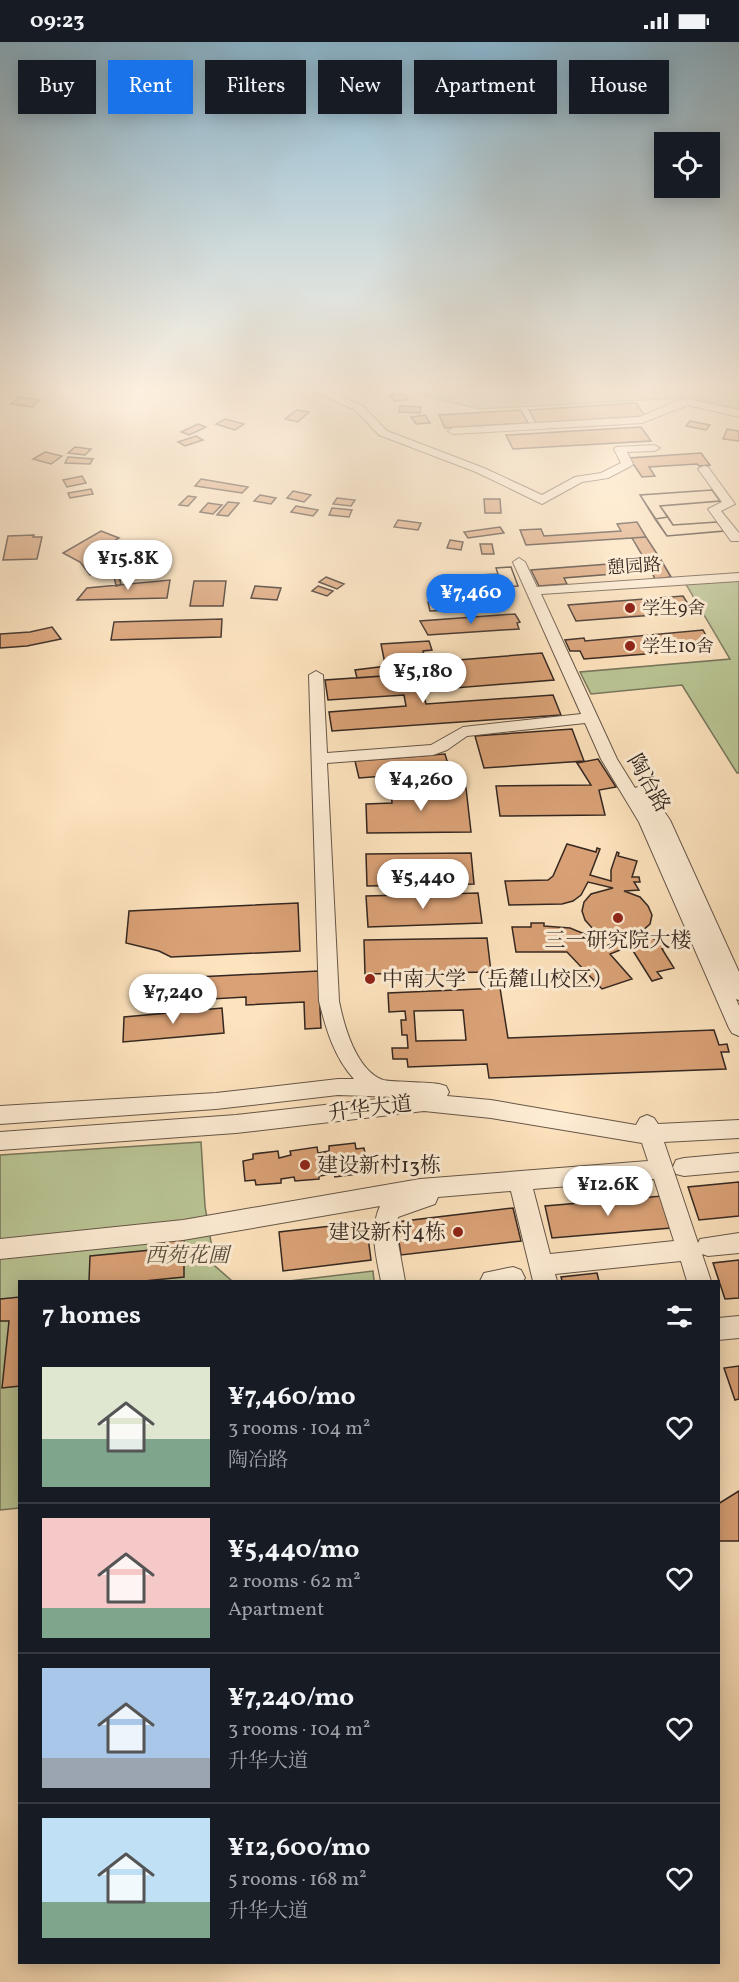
<!DOCTYPE html>
<meta charset="utf-8">
<style>
body{margin:0;font-family:Vollkorn,"Noto Serif SC",serif;background:#20242c;color:#f1f3f6;height:100vh;display:flex;flex-direction:column;font-size:22px;white-space:nowrap}
*{box-sizing:border-box;margin:0}
p{font-size:20px;color:#9ea1a6}
.icon{flex:none;width:33px;height:33px;fill:none;stroke:currentColor;stroke-width:2;stroke-linecap:round;stroke-linejoin:round}
.map{position:relative;flex:1;overflow:hidden}
.details{position:absolute;left:18px;top:1238px;width:702px;height:684px;display:flex;flex-direction:column;background:#171b24;border-radius:0px;box-shadow:0 3px 15px #0003}
.details>*{flex:none}
.guide{position:absolute;left:18px;top:18px;width:704px;height:54px;display:flex;gap:12px}
.controls{position:absolute;left:654px;top:90px;display:grid;gap:12px}
.controls a{display:grid;place-items:center;width:66px;height:66px;border-radius:0px;background:#171b24;box-shadow:0 3px 15px #0003;font-size:30px}
.price{position:absolute;translate:-50% -51px;padding:0 14px;border-radius:21px;background:#fff;color:#222;font-size:20px;line-height:39px;filter:drop-shadow(0 2px 3px #0008)}
.price::after{content:'';position:absolute;left:50%;top:36px;width:18px;height:14px;margin-left:-9px;background:inherit;clip-path:polygon(0 0,100% 0,50% 100%)}
.price.active{background:#1a73e8;color:#fff}
ul{padding:0;list-style:none}
li{display:flex;align-items:center;gap:18px;height:150px;padding:0 24px}
li+li{border-top:2px solid #363941}
li span{display:grid;place-items:center;flex:none;width:168px;height:120px;border-radius:0px;color:#555}
li>.icon{margin-inline-start:auto}
span .icon{width:72px;height:72px;fill:#fffc;stroke-width:1}
li b{font-size:26px}
h2{display:flex;justify-content:space-between;align-items:center;height:72px;padding:0 24px;font-size:26px}
.tag{padding:0 21px;border-radius:0px;background:#171b24;box-shadow:0 3px 15px #0003;font-size:21px;line-height:54px}
.tag.active{background:#1a73e8;color:#fff}
.status{display:flex;justify-content:space-between;align-items:center;height:42px;padding:0 30px;background:#171b24;direction:ltr}
.status svg{height:16px;fill:currentColor}
.map>svg:first-child{display:block}
.green{fill:#bac595;stroke:#77765b;stroke-width:1.5}
.building{fill:#daa176;stroke:#342721;stroke-width:1.5;fill-rule:evenodd}
.lines{fill:none;stroke-linecap:round;stroke-linejoin:round}
.minor-casing{stroke:#665648;stroke-width:2}
.minor{fill:#feedd5;fill-rule:evenodd}
.poi-dot{fill:#8f2418;stroke:#feedd5;stroke-width:2}
.labels{text-anchor:middle;stroke-width:6;stroke-linejoin:round;paint-order:stroke}
.far-street-label{font-size:18px;fill:#342721;stroke:#feedd5}
.far-poi-label{font-size:18px;fill:#342721;stroke:#feedd5;text-anchor:start}
.street-label{font-size:21px;fill:#342721;stroke:#feedd5}
.poi-label{font-size:21px;fill:#342721;stroke:#feedd5;text-anchor:start}
.park-label{font-size:21px;font-style:italic;fill:#564e3e;stroke:#feedd5}
</style>
<div class="status"><b>09:23</b><svg viewBox="0 0 49 12"><path d="M0 12V9h3v3zM5 12V6h3v6zM10 12V3h3v9zM15 12V0h3v12zM26 1h20v11H26zM47 4h2v5h-2z"/></svg></div>
<div class="map">
<svg width="739" height="1940" viewBox="0 0 739 1940">
<rect width="100%" height="100%" fill="#fde3be"/>
<filter id="stains"><feTurbulence type="fractalNoise" baseFrequency=".00333" numOctaves="4"/><feColorMatrix values="0 0 0 0 .2 0 0 0 0 .09 0 0 0 0 .02 0 0 0 .5 -.17"/></filter>
<radialGradient id="worn" r=".72"><stop offset=".6" stop-color="#630" stop-opacity="0"/><stop offset="1" stop-color="#630" stop-opacity=".3"/></radialGradient>
<path class="green" d="M422 347H739V370L707 360 680 356 479 367 425 354Z
M739 535V731H737L682 643 591 652 580 630 730 617 684 539Z
M201 1100 205 1164 215 1224 232 1239H20L19 1466 0 1468V1113Z
M373 1229 374 1239H289Z"/>
<path class="building" d="M404 352 408 358 394 359 390 353Z
M19 355 40 358 32 365 11 362Z
M636 361 645 374 536 381 529 368Z
M400 364 421 365 420 371 399 370Z
M297 368 309 370 298 380 285 377Z
M521 368 528 381 445 386 439 373Z
M425 373 430 381 416 382 411 375Z
M225 377 244 382 235 388 216 382Z
M690 379 710 383 706 388 686 384Z
M198 382 206 385 189 393 181 390Z
M641 385 651 399 513 407 506 393Z
M727 387 739 389V399L723 397Z
M196 394 203 398 185 404 178 400Z
M75 405 91 407 85 413 68 411Z
M45 410 62 414 51 422 33 417Z
M701 411 710 423 699 424 697 422 649 425 655 434 642 435 629 416Z
M68 415 93 417 90 422 65 421Z
M82 434 86 441 67 445 63 438Z
M201 437 248 445 242 451 195 444Z
M91 447 93 452 70 456 68 451Z
M712 448 720 459 660 464 673 483 717 480 724 489 667 494 640 453Z
M712 448 720 459 660 464 668 475 655 477 640 453Z
M293 449 311 453 304 460 287 456Z
M260 453 276 456 271 462 254 459Z
M188 454 196 455 188 464 179 463Z
M337 456 355 458 351 464 333 462Z
M484 457H500L501 471H485Z
M228 460 239 461 228 474 217 473Z
M208 461 222 463 213 472 200 470Z
M296 464 318 468 313 474 291 470Z
M332 466 352 468 349 475 329 473Z
M668 475 673 483 717 480 724 489 667 494 655 477Z
M398 478 421 481 418 488 394 485Z
M637 480 646 495 526 503 520 488 541 487 544 494 621 489 617 482Z
M500 485 504 491 468 496 464 490Z
M101 489 119 496 101 507 111 513 152 501 162 512 90 533 80 520 63 511Z
M34 493 33 495H42L37 517 3 518 8 494Z
M646 495 661 518 646 520 632 496Z
M450 498 463 500 461 508 447 506Z
M480 502H492L494 512H482Z
M661 518 671 535 655 537 651 529 564 536 567 542 539 544 531 528Z
M511 525 518 544 480 546 482 552 493 551 495 558 449 561 451 568 430 569 428 560H433L432 556H436L434 549 464 547 460 534 498 532 496 526Z
M511 525 518 544 464 547 460 534 498 532 496 526Z
M114 526 119 533 121 543 116 544 114 534 109 527Z
M326 535 344 542 337 547 319 540Z
M170 538 167 556 77 558 87 546Z
M194 539H226L223 564H190Z
M255 544 281 546 277 558 251 556Z
M318 544 333 549 327 554 312 549Z
M480 546 482 552 493 551 495 558 449 561 451 568 430 569 428 560H433L432 556H436L434 549Z
M683 554 693 570 576 579 568 563Z
M515 572 520 580 517 581 519 587 428 593 420 579Z
M222 577 221 595 111 598 114 580Z
M52 585 61 597 27 604 0 606V592L30 590Z
M703 588 709 599 691 600 695 608 584 617 580 609H570L565 598 584 596 585 599Z
M429 599 432 608 423 609 426 620 385 622 381 602Z
M542 611 554 638 442 647 434 620Z
M415 620 426 662 553 653 561 673 332 689 329 670 406 664 404 653 328 658 325 638 397 633 395 622Z
M395 623 397 633 357 636 355 628Z
M572 687 584 719 484 726 475 694Z
M445 712 450 729 359 736 355 719Z
M598 717 616 745 599 748 605 773 500 774 496 744 591 743 577 721Z
M466 746 471 790 367 791 366 762 392 761 391 747Z
M567 802 596 810 597 806 600 807 590 833 611 839V828L617 810 619 811 618 814 637 819 632 835H639L640 840H634L639 848 624 849 640 855 648 864 652 873 650 882 640 891 641 893 650 891 656 900 661 899 666 906 662 907 674 926 657 930 662 936 652 939 630 904 610 912 632 937 602 947 567 910H516L512 885H531V881H544V884L570 886 587 893 603 905 625 897 605 893 593 887 585 878 582 869 584 860 591 852 613 846 588 840 581 853 573 859 562 862 509 863 505 839 548 838 553 834Z
M471 811 474 842 367 844 366 812Z
M478 851 482 881 368 885 366 854Z
M298 861 300 909 171 915 159 909 126 901 129 869Z
M487 896 491 930 365 932 364 898Z
M318 929 321 986 305 987 304 960 246 963V955L176 959 177 936Z
M500 946 508 996 714 988 719 1003 727 1002 729 1010H721L726 1027 489 1036 487 1022 408 1025 407 1017H393L392 1006H408L407 993H402L401 978H406L405 969 389 970 388 951ZM463 968 466 998 416 999 414 969Z
M222 966 224 991 123 1000 124 975Z
M355 1101 356 1107 364 1106 368 1127 357 1128V1132L335 1135 334 1132 319 1134V1137L295 1139 294 1135 281 1137V1141L256 1143 255 1138 245 1139 243 1119 253 1117V1112L278 1109 279 1116 291 1113 290 1109 317 1105 318 1111 329 1109V1104Z
M739 1140V1174L699 1178 688 1145Z
M662 1154 671 1186 552 1196 545 1164Z
M513 1166 521 1199 401 1213 396 1180Z
M366 1180 371 1218 283 1229 279 1190Z
M184 1194V1235L144 1239H89L90 1214 151 1208 152 1197Z
M739 1218V1256L725 1257 713 1221Z
M597 1231 599 1239H562L561 1235Z
M20 1255V1344L2 1346 9 1279H0V1257Z
M739 1324V1357L735 1358 724 1326Z
M739 1449V1499H718V1462Z"/>
<g class="lines">
<g class="minor-casing">
<path id="minor" d="M309 347H324L363 364 387 389 484 426 542 453 575 435 601 431 621 421 614 407 616 405 654 403 660 406 654 409 627 410 633 422 631 424 608 436 582 440 542 462 476 430 379 393 355 368Z
M688 357 739 368V375L688 363 642 381 453 392 448 389 453 386 640 375 676 359Z
M704 424 708 425 735 462 721 469 739 491V499H731L708 467 722 460 698 427Z
M519 516 525 520 537 545 739 531V539L541 552 617 717 635 746 641 744 647 745 670 778 739 930V958L736 957 739 964V994L732 991 729 986 639 780 601 717 585 681 467 694 447 708 433 713 327 721 339 959C344 984 356 1028 383 1038 391 1040 427 1040 439 1042L446 1044 449 1050 447 1054 491 1058 636 1083 640 1076 647 1073 654 1076 658 1082 739 1078V1096L664 1100 698 1201 700 1197 739 1191V1211L708 1214 702 1212 711 1239H687L681 1219 555 1232 557 1239H533L511 1149 438 1155 435 1162 398 1175 397 1195 405 1239H381C376 1214 369 1188 380 1164L183 1198 0 1217V1197L183 1178 420 1137 648 1119 642 1101 491 1076 424 1069 236 1091 0 1108V1090L236 1073 395 1055 338 1053 216 1067 0 1082V1064L216 1051 338 1037H354C334 1015 326 987 319 959L309 633 316 629 323 633 327 711 431 703 463 685 581 672 513 520ZM654 1137 674 1199 550 1212 533 1147Z
M739 1111V1129L684 1134 676 1132 673 1125 676 1118 684 1116Z
M513 1225 521 1228 525 1236 523 1239H480L484 1231Z
M739 1274V1296L718 1298V1276Z"/>
</g>
<use href="#minor" class="minor"/>
</g>
<linearGradient id="sky" x2="0" y2="1"><stop stop-color="#8bb8d1"/><stop offset="0.56" stop-color="#fef2e2"/><stop offset="1" stop-color="#fef2e2" stop-opacity="0"/></linearGradient>
<rect width="739" height="619" fill="url(#sky)"/>
<g class="poi-dot">
<circle cx="630" cy="566" r="6"/>
<circle cx="630" cy="604" r="6"/>
<circle cx="618" cy="876" r="6"/>
<circle cx="370" cy="937" r="6"/>
<circle cx="305" cy="1123" r="6"/>
<circle cx="458" cy="1190" r="6"/>
</g>
<g class="labels">
<g class="far-street-label">
<text transform="translate(634 524) rotate(-4)" y="6">憩园路</text>
</g>
<g class="far-poi-label">
<text x="642" y="572">学生9舍</text>
<text x="642" y="610">学生10舍</text>
</g>
<g class="street-label">
<text transform="translate(649 741) rotate(60)" y="7">陶冶路</text>
<text transform="translate(370 1066) rotate(-7)" y="7">升华大道</text>
</g>
<g class="poi-label">
<text x="618" y="905" text-anchor="middle">三一研究院大楼</text>
<text x="382" y="944">中南大学（岳麓山校区）</text>
<text x="317" y="1130">建设新村13栋</text>
<text x="446" y="1197" text-anchor="end">建设新村4栋</text>
</g>
<g class="park-label">
<text x="187" y="1220">西苑花圃</text>
</g>
</g>
<rect width="100%" height="100%" filter="url(#stains)"/>
<rect width="100%" height="100%" fill="url(#worn)"/>
</svg>
<div class="controls">
<a><svg class="icon" aria-label="locate" viewBox="0 0 24 24"><circle cx="12" cy="12" r="6"/><path d="M12 2v4M12 18v4M2 12h4M18 12h4"/></svg></a>
</div>
<b class="price" style="left:128px;top:549px">¥15.8K</b>
<b class="price active" style="left:471px;top:583px">¥7,460</b>
<b class="price" style="left:423px;top:662px">¥5,180</b>
<b class="price" style="left:421px;top:770px">¥4,260</b>
<b class="price" style="left:423px;top:868px">¥5,440</b>
<b class="price" style="left:173px;top:983px">¥7,240</b>
<b class="price" style="left:608px;top:1175px">¥12.6K</b>
<div class="guide">
<a class="tag">Buy</a>
<a class="tag active">Rent</a>
<a class="tag">Filters</a>
<a class="tag">New</a>
<a class="tag">Apartment</a>
<a class="tag">House</a>
</div>
<section class="details">
<h2>7 homes<svg class="icon" aria-label="filters" viewBox="0 0 24 24"><path d="M4 7h16M4 17h16"/><circle cx="9" cy="7" r="2"/><circle cx="15" cy="17" r="2"/></svg></h2>
<ul>
<li><span style="background:linear-gradient(#dfe7d0 60%,#7fa58c 0)"><svg class="icon" aria-label="home" viewBox="0 0 24 24"><path d="M3 11l9-7 9 7M6 9v11h12V9"/></svg></span><div><b>¥7,460/mo</b><p>3 rooms · 104 m²</p><p>陶冶路</p></div><svg class="icon" aria-label="heart" viewBox="0 0 24 24"><path d="M12 20l-8-8c-3-5 5-10 8-4 3-6 11-1 8 4z"/></svg></li>
<li><span style="background:linear-gradient(#f6c9c9 75%,#7fa58c 0)"><svg class="icon" aria-label="home" viewBox="0 0 24 24"><path d="M3 11l9-7 9 7M6 9v11h12V9"/></svg></span><div><b>¥5,440/mo</b><p>2 rooms · 62 m²</p><p>Apartment</p></div><svg class="icon" aria-label="heart" viewBox="0 0 24 24"><path d="M12 20l-8-8c-3-5 5-10 8-4 3-6 11-1 8 4z"/></svg></li>
<li><span style="background:linear-gradient(#a9c7e8 75%,#9aa5b1 0)"><svg class="icon" aria-label="home" viewBox="0 0 24 24"><path d="M3 11l9-7 9 7M6 9v11h12V9"/></svg></span><div><b>¥7,240/mo</b><p>3 rooms · 104 m²</p><p>升华大道</p></div><svg class="icon" aria-label="heart" viewBox="0 0 24 24"><path d="M12 20l-8-8c-3-5 5-10 8-4 3-6 11-1 8 4z"/></svg></li>
<li><span style="background:linear-gradient(#bfe0f5 70%,#7fa58c 0)"><svg class="icon" aria-label="home" viewBox="0 0 24 24"><path d="M3 11l9-7 9 7M6 9v11h12V9"/></svg></span><div><b>¥12,600/mo</b><p>5 rooms · 168 m²</p><p>升华大道</p></div><svg class="icon" aria-label="heart" viewBox="0 0 24 24"><path d="M12 20l-8-8c-3-5 5-10 8-4 3-6 11-1 8 4z"/></svg></li>
</ul>
</section>
</div>
